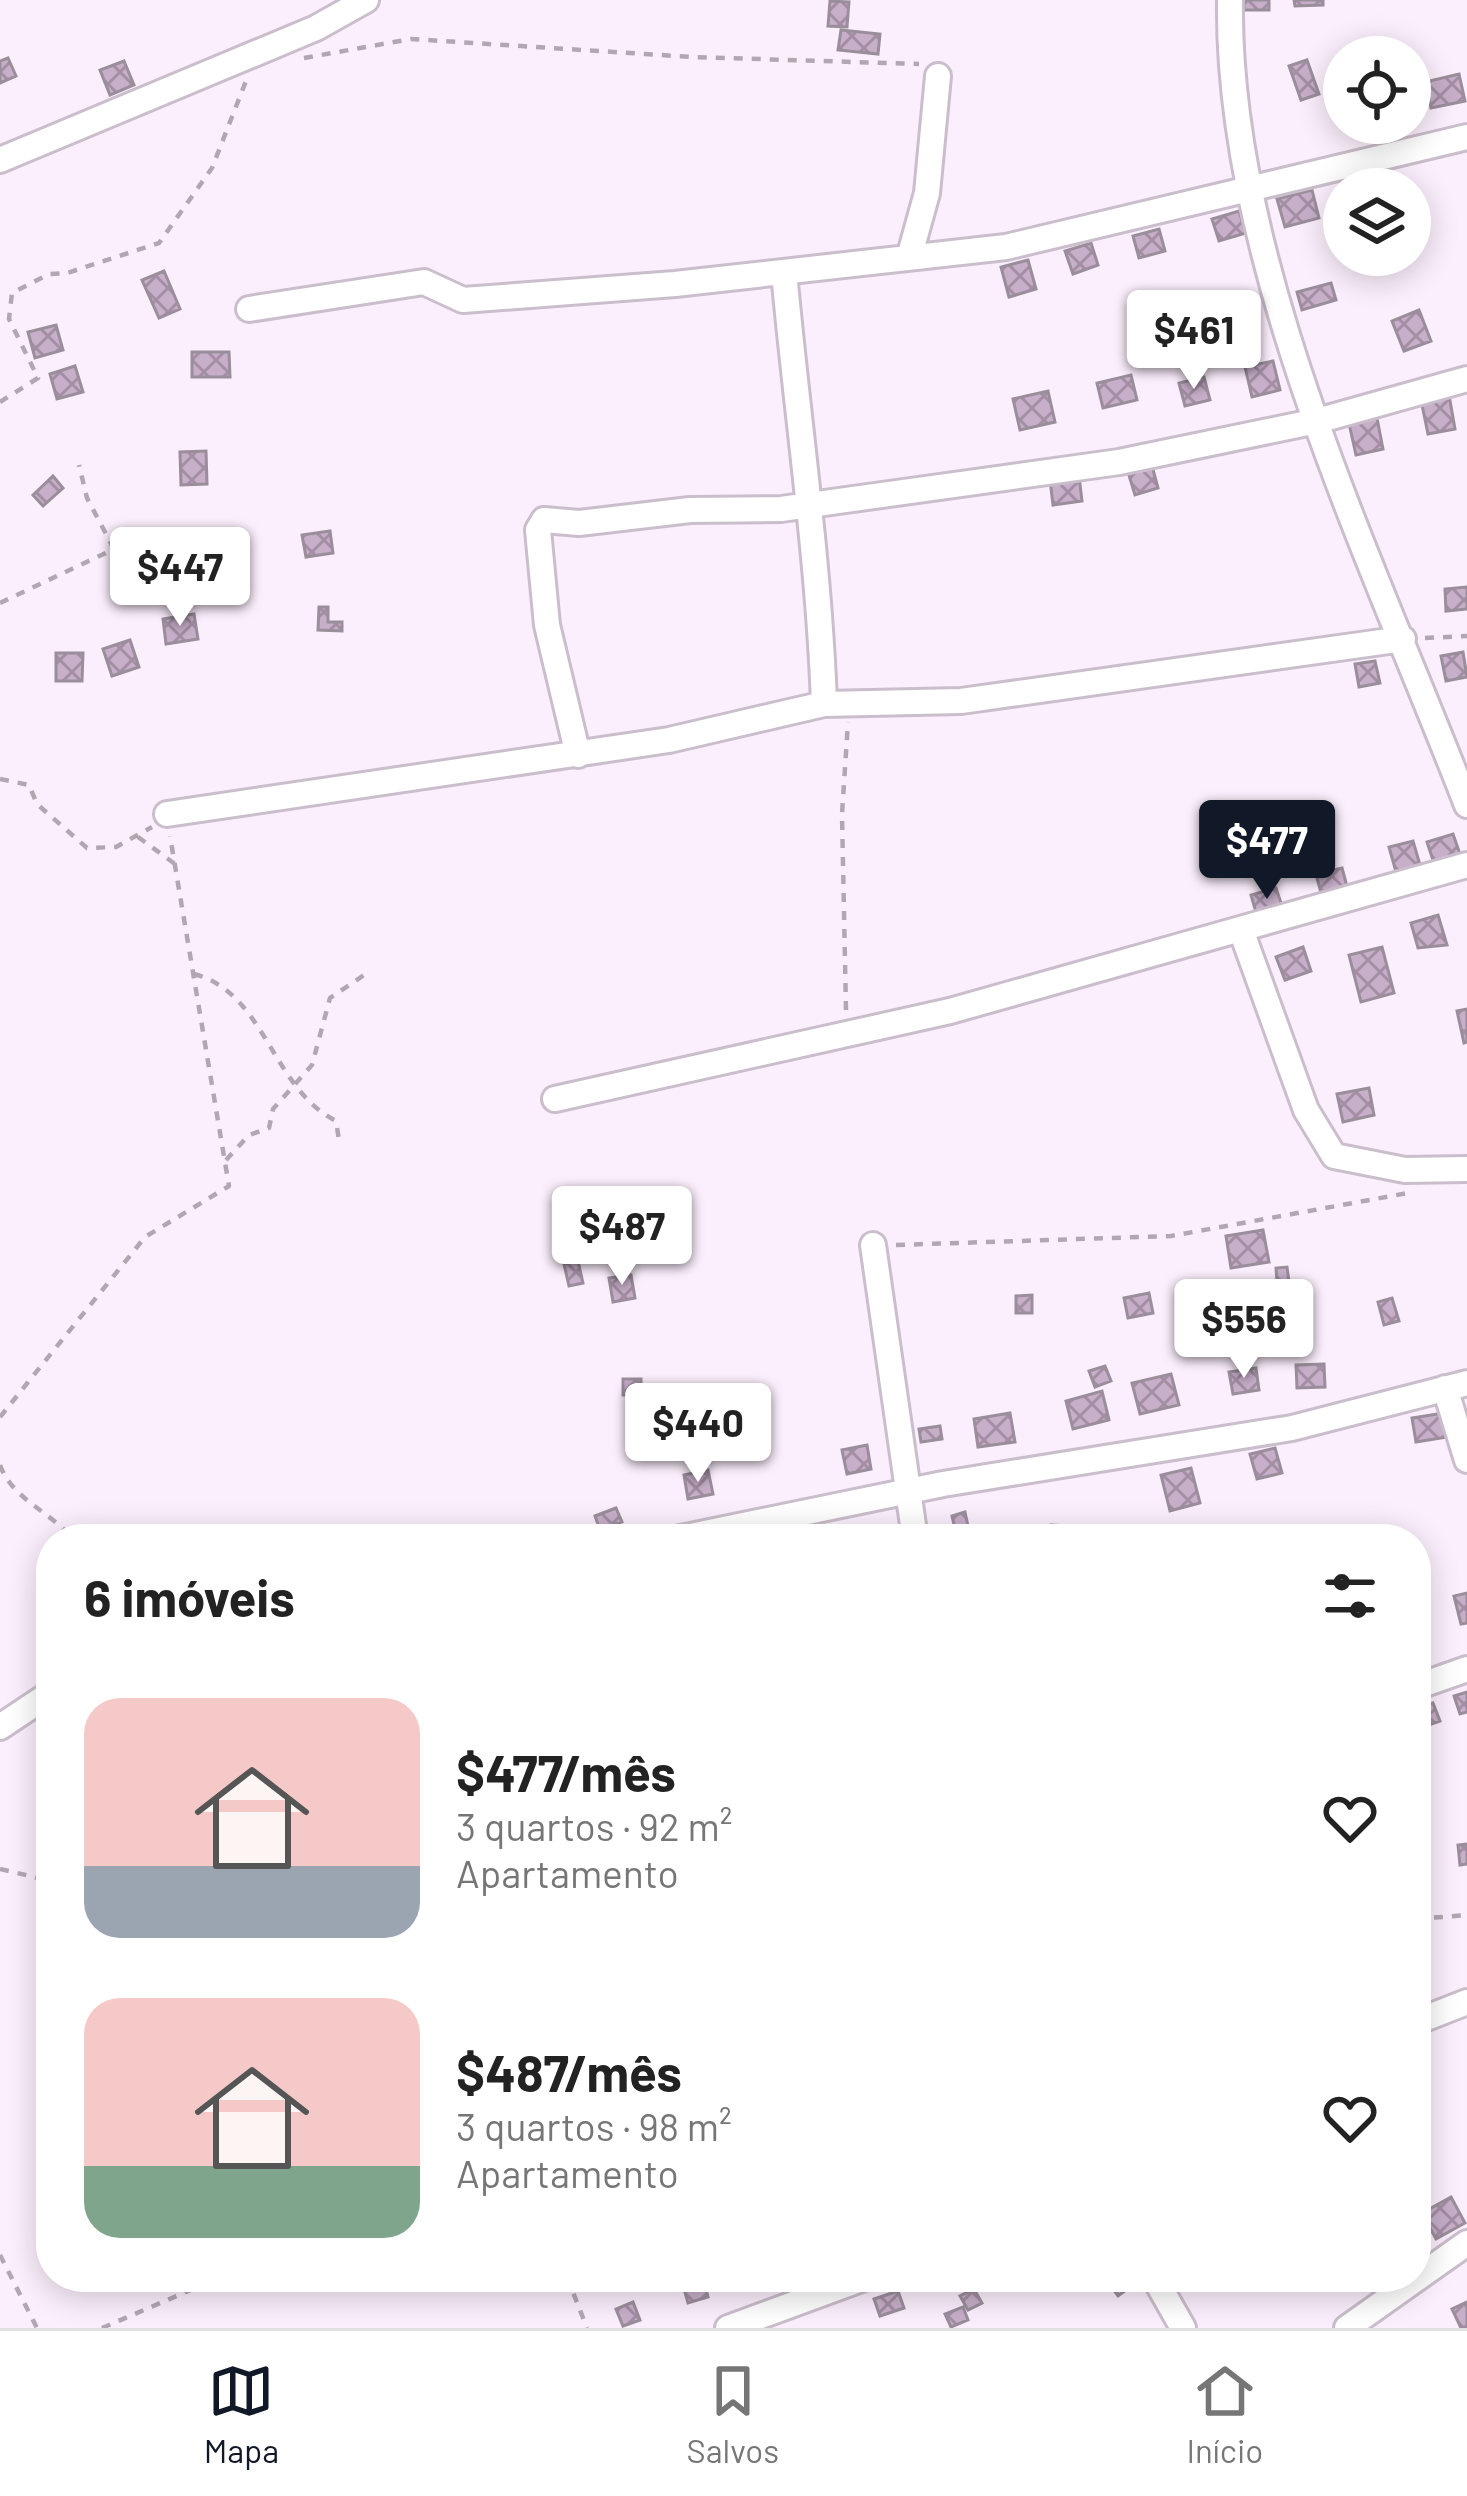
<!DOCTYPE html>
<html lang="pt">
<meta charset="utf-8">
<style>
body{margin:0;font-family:Barlow,sans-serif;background:#f2f2f2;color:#222;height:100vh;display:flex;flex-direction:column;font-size:45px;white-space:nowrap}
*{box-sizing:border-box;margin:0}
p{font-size:39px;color:#767676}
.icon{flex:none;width:66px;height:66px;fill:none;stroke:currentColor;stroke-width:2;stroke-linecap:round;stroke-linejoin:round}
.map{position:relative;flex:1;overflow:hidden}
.sheet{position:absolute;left:36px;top:1524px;width:1395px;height:768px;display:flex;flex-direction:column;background:#fff;border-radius:48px;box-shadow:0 6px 30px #0003}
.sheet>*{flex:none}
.controls{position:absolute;left:1323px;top:36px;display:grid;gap:24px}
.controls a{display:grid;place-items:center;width:108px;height:108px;border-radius:50%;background:#fff;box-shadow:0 6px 30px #0003;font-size:60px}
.price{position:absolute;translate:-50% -102px;padding:0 27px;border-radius:12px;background:#fff;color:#222;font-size:39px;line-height:78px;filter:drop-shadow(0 3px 6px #0008)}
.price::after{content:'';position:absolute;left:50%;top:72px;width:36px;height:27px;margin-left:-18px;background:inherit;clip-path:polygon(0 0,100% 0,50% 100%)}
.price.current{background:#111827;color:#fff}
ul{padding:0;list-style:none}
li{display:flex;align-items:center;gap:36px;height:300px;padding:0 48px}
li span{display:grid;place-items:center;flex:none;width:336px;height:240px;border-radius:36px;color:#555}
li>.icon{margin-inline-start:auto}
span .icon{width:144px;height:144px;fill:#fffc;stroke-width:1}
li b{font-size:51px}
h2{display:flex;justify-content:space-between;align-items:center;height:144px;padding:0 48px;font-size:51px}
.tab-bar{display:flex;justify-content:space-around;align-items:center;height:168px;border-top:3px solid #e0e0e0;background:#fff;font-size:33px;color:#767676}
.tab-bar a{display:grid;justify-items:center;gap:6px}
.tab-bar .current{color:#111827}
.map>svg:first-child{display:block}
.building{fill:url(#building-cross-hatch);stroke:#9a8e9b;stroke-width:3}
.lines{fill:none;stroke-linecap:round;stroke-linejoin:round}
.minor-casing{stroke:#cbbecc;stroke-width:30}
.path{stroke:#b1a7b2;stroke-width:4.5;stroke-dasharray:9 9;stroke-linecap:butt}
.minor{stroke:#fff;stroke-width:24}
</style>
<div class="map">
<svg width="1467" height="2328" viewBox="0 0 1467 2328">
<defs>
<pattern id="building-cross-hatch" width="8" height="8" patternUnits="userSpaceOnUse" patternTransform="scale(3)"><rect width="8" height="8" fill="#c7aec9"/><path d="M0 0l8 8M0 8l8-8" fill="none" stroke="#a38ea4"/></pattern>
</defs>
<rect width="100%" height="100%" fill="#fceffd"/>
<path class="building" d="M1244 0H1269V10H1244Z
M1294 0H1323V5L1295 6Z
M830 1 849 2 847 27 828 26Z
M841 30 880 34 878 54 838 50Z
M8 58 16 76 0 83V61Z
M1307 60 1319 94 1301 100 1289 66Z
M124 61 134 85 110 95 100 70Z
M1459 74 1465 101 1431 108 1425 82Z
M1383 171 1388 189H1358L1355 179Z
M1312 190 1319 218 1285 227 1277 199Z
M1239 211 1246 233 1219 241 1212 219Z
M1159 229 1165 251 1139 258 1133 236Z
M1091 243 1098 265 1073 274 1065 251Z
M1028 260 1036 289 1009 297 1001 267Z
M164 271 180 309 159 318 142 280Z
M1331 283 1336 300 1302 310 1297 292Z
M1419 310 1431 341 1404 351 1392 321Z
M56 325 63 350 35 358 28 332Z
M192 352H229L230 377H192Z
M1273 361 1280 390 1252 397 1245 367Z
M75 366 83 392 57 399 50 374Z
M1131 375 1137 400 1103 408 1097 383Z
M1204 377 1210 400 1185 406 1179 383Z
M1048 391 1055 422 1020 430 1013 399Z
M1449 395 1455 429 1428 434 1421 400Z
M1376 413 1383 449 1356 455 1348 419Z
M206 451 207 484 181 485 180 452Z
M1151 462 1158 488 1135 495 1127 469Z
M53 476 63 488 43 506 33 495Z
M1079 476 1082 501 1053 505 1050 480Z
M330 531 333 553 306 557 302 535Z
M1467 587V609L1446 611 1445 589Z
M319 607H328V622H342V631L318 630Z
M194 614 198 639 166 644 163 619Z
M130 640 139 667 112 676 103 649Z
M1463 652 1467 677 1446 681 1441 656Z
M56 653H83L82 681H56Z
M1375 661 1380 683 1359 687 1355 664Z
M1453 834 1460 854 1434 863 1427 842Z
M1413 841 1420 865 1396 872 1389 847Z
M1342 868 1348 890 1322 897 1316 874Z
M1276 888 1283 909 1257 916 1251 895Z
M1438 915 1447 945 1418 948 1411 923Z
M1303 947 1311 971 1285 980 1276 957Z
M1382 947 1394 993 1361 1002 1349 955Z
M1467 1009V1042L1464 1043 1457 1011Z
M1369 1088 1374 1115 1343 1122 1337 1094Z
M1263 1230 1269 1262 1231 1268 1226 1236Z
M578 1261 583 1283 569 1286 564 1264Z
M1287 1267 1289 1282 1277 1283 1276 1268Z
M631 1275 635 1298 613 1302 609 1278Z
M1149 1293 1153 1313 1128 1318 1124 1298Z
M1032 1295V1313H1016V1296Z
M1392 1298 1399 1321 1384 1325 1378 1302Z
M1324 1364 1325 1387 1297 1388 1296 1365Z
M1105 1366 1111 1381 1095 1387 1089 1371Z
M1256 1368 1259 1390 1233 1394 1229 1372Z
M1171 1374 1179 1405 1140 1414 1132 1383Z
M623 1379H641V1395H623Z
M1102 1391 1109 1420 1073 1429 1066 1401Z
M1010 1413 1015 1442 978 1447 974 1419Z
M1444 1413 1447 1437 1416 1442 1412 1418Z
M940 1426 942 1439 921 1442 919 1429Z
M867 1445 871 1469 847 1474 842 1450Z
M1275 1448 1282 1473 1257 1479 1250 1454Z
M1191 1468 1200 1503 1170 1511 1161 1475Z
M708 1470 713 1494 688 1499 684 1475Z
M616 1508 622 1522 600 1530 595 1516Z
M965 1512 968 1526 955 1529 952 1516Z
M954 1525 957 1539H939L936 1529Z
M1051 1525 1070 1526 1069 1539H1051Z
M1467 1593V1623L1461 1624 1454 1596Z
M1467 1692V1712L1460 1714 1454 1696Z
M1433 1703 1440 1721 1420 1728 1416 1709Z
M1467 1844V1864L1460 1865 1458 1845Z
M1451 2197 1465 2223 1436 2239 1422 2213Z
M703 2277 708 2297 688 2303 682 2282Z
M1127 2277 1133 2285 1118 2296 1106 2279Z
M974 2289 982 2303 968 2310 960 2296Z
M898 2291 904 2308 880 2316 874 2299Z
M633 2302 640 2320 623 2326 616 2309Z
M1467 2302V2328H1461L1452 2309Z
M963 2307 968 2320 951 2327 945 2314Z"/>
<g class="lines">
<g class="minor-casing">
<path id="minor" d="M1230 0C1226 263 1373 561 1467 805
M0 160 316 28 366 0
M909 258 927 193 938 76
M784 272C797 416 819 560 824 704
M249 309 424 282 463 300 675 284 1006 247 1467 137
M578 755 547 625 538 530 544 520 579 523 690 510 781 509 1119 462 1317 421 1467 379
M167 814 669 740 824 704 961 701 1403 639
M1241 930 1306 1110 1334 1156 1405 1170 1467 1169
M555 1099 950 1011 1467 865
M873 1245 915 1539
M1445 1388 1467 1460
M676 1539 943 1484 1292 1428 1467 1383
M1416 1687 1467 1669
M0 1727 51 1693
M1416 2022 1467 2002
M1154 2277 1183 2328
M728 2328 867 2277
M1347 2328 1467 2243"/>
</g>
<path class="path" d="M304 58 411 39 692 57 919 64
M0 402 38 378 9 319 12 293 49 274 67 273 159 243 212 168 246 81
M0 603 114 549 87 498 79 465
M1425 638 1467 636
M0 779 29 785 37 804 87 848 116 847 152 827
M138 837 175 864
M194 974C266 993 271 1088 336 1121L339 1140
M846 1010 842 814 848 722
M226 1160 249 1135 269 1128 273 1109 312 1065 330 998 370 971
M896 1245 1171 1236 1408 1193
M0 1417 145 1237 229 1186 170 836
M0 1465C12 1499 51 1512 73 1539
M0 1869 51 1881
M1416 1919 1467 1915
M0 2255 37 2328
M567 2277 587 2328
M102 2328 221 2277"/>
<use href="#minor" class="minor"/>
</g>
</svg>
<div class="controls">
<a><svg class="icon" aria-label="locate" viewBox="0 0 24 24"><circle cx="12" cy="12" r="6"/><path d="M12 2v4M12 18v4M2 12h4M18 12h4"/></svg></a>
<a><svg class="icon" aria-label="layers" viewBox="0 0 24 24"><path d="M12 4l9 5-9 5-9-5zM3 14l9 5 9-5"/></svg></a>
</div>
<b class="price" style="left:1194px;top:392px">$461</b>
<b class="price" style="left:180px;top:629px">$447</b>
<b class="price current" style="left:1267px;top:902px">$477</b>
<b class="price" style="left:622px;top:1288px">$487</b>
<b class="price" style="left:1244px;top:1381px">$556</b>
<b class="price" style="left:698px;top:1485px">$440</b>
<section class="sheet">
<h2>6 imóveis<svg class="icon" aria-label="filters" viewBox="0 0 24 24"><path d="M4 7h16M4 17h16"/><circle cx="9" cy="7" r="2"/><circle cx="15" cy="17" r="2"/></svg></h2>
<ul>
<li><span style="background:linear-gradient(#f6c9c9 70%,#9aa5b1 0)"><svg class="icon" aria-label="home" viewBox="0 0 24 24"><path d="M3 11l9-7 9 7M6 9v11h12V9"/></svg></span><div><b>$477/mês</b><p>3 quartos · 92 m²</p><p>Apartamento</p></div><svg class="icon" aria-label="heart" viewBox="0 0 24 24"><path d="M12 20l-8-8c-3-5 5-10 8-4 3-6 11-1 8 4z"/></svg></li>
<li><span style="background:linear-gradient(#f6c9c9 70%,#7fa58c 0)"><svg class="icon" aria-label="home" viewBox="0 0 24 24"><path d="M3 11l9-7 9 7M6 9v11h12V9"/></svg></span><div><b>$487/mês</b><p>3 quartos · 98 m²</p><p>Apartamento</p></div><svg class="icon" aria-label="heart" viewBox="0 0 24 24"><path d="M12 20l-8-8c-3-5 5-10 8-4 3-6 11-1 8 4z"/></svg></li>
</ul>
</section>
</div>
<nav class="tab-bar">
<a class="current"><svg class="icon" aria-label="map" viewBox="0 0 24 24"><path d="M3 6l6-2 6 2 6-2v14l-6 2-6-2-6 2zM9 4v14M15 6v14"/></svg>Mapa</a>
<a><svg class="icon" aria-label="saved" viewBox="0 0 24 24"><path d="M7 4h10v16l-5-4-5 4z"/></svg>Salvos</a>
<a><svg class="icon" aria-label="home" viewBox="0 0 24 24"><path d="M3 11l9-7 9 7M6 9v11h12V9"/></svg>Início</a>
</nav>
